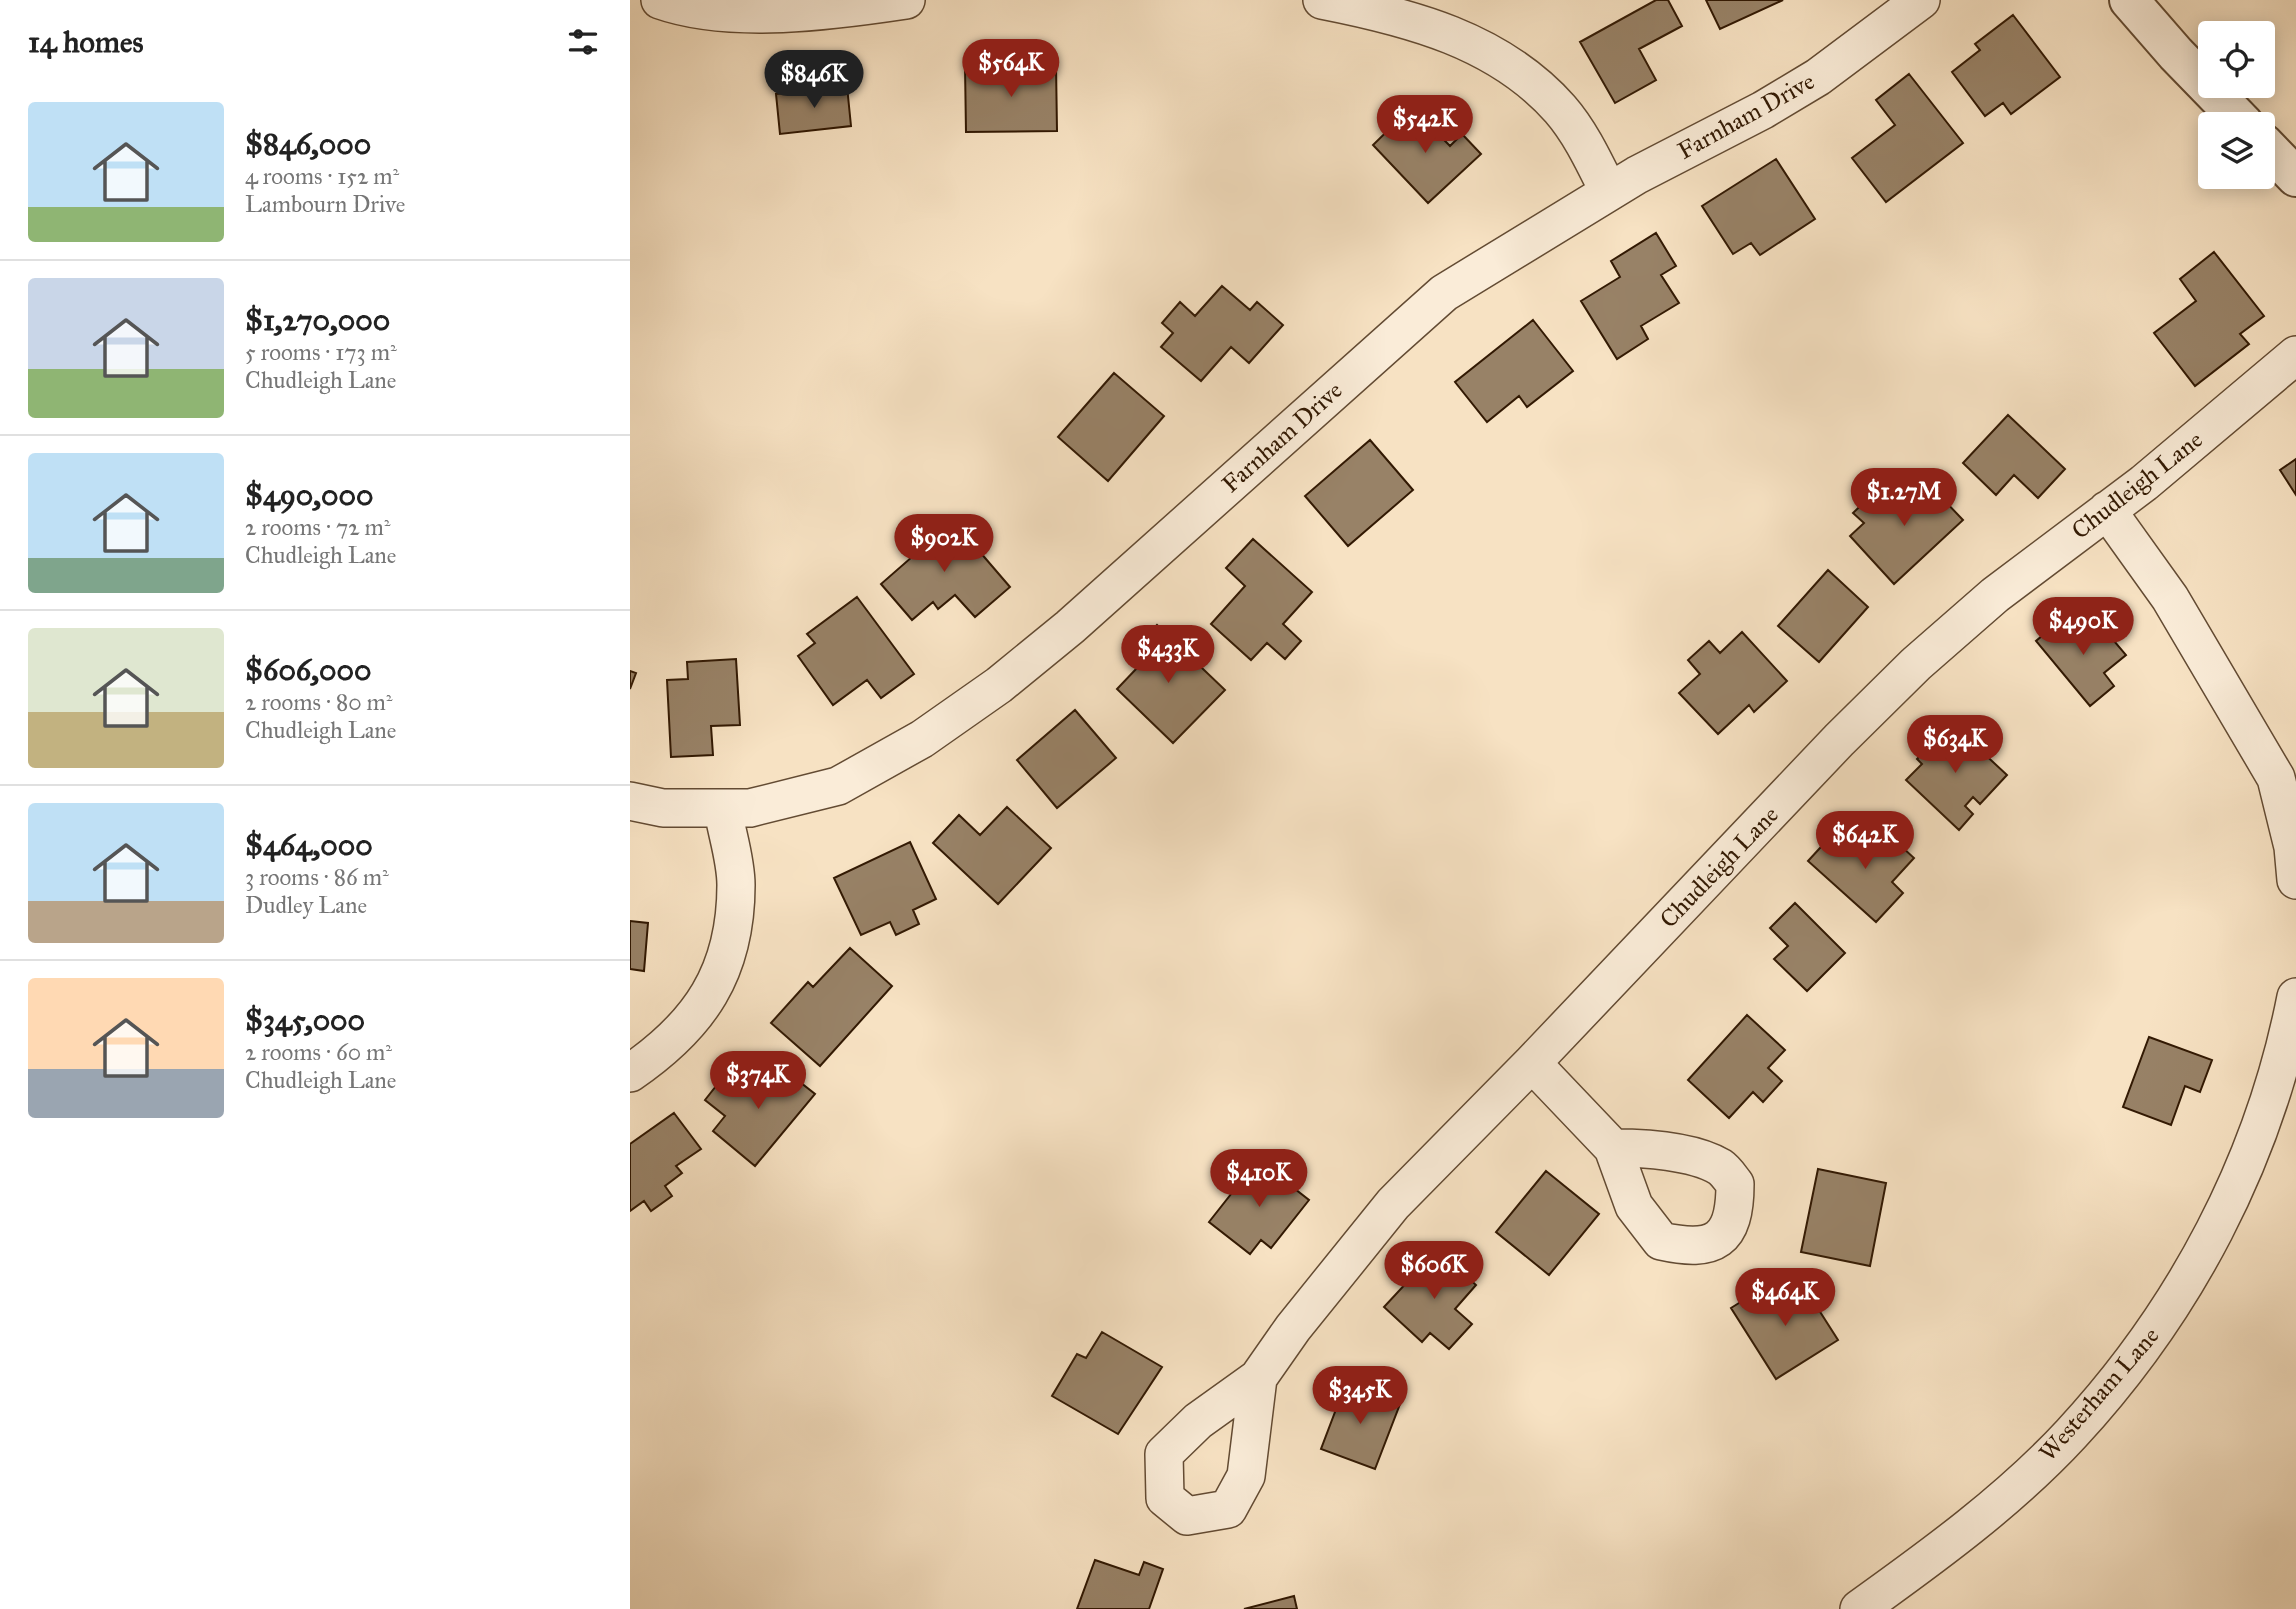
<!DOCTYPE html>
<meta charset="utf-8">
<style>
body{margin:0;font-family:"IM FELL Great Primer",serif;background:#f6f6f6;color:#222;height:100vh;display:flex;flex-direction:column;font-size:26px;white-space:nowrap}
*{box-sizing:border-box;margin:0}
p{font-size:23px;color:#767676}
.icon{flex:none;width:38px;height:38px;fill:none;stroke:currentColor;stroke-width:2;stroke-linecap:round;stroke-linejoin:round}
.map{position:relative;flex:1;overflow:hidden}
.drawer{display:flex;flex-direction:column;background:#fff;width:630px}
.drawer>*{flex:none}
.fabs{position:absolute;left:1568px;top:21px;display:grid;gap:14px}
.fabs a{display:grid;place-items:center;width:77px;height:77px;border-radius:7px;background:#fff;box-shadow:0 4px 18px #0003;font-size:35px}
.price{position:absolute;translate:-50% -60px;padding:0 16px;border-radius:24px;background:#8f2418;color:#fff;font-size:23px;line-height:46px;filter:drop-shadow(0 2px 4px #0008)}
.price::after{content:'';position:absolute;left:50%;top:42px;width:21px;height:16px;margin-left:-10px;background:inherit;clip-path:polygon(0 0,100% 0,50% 100%)}
.price.current{background:#222;color:#fff}
ul{padding:0;list-style:none}
li{display:flex;align-items:center;gap:21px;height:175px;padding:0 28px}
li+li{border-top:2px solid #e0e0e0}
li span{display:grid;place-items:center;flex:none;width:196px;height:140px;border-radius:7px;color:#555}
li>.icon{margin-inline-start:auto}
span .icon{width:84px;height:84px;fill:#fffc;stroke-width:1}
li b{font-size:30px}
h2{display:flex;justify-content:space-between;align-items:center;height:84px;padding:0 28px;font-size:30px}
main{display:flex;flex:1;min-height:0}
.map>svg:first-child{display:block}
.building{fill:#988267;stroke:#321903;stroke-width:2}
.lines{fill:none;stroke-linecap:round;stroke-linejoin:round}
.minor-casing{stroke:#634b33;stroke-width:40}
.tertiary-casing{stroke:#634b33;stroke-width:42}
.minor{stroke:#faecd8;stroke-width:37}
.tertiary{stroke:#faecd8;stroke-width:38}
.labels{text-anchor:middle;stroke-width:5;stroke-linejoin:round;paint-order:stroke}
.street-label{font-size:24px;fill:#321903;stroke:#faecd8}
</style>
<main>
<section class="drawer">
<h2>14 homes<svg class="icon" aria-label="filters" viewBox="0 0 24 24"><path d="M4 7h16M4 17h16"/><circle cx="9" cy="7" r="2"/><circle cx="15" cy="17" r="2"/></svg></h2>
<ul>
<li><span style="background:linear-gradient(#bfe0f5 75%,#8fb573 0)"><svg class="icon" aria-label="home" viewBox="0 0 24 24"><path d="M3 11l9-7 9 7M6 9v11h12V9"/></svg></span><div><b>$846,000</b><p>4 rooms · 152 m²</p><p>Lambourn Drive</p></div></li>
<li><span style="background:linear-gradient(#c9d6e8 65%,#8fb573 0)"><svg class="icon" aria-label="home" viewBox="0 0 24 24"><path d="M3 11l9-7 9 7M6 9v11h12V9"/></svg></span><div><b>$1,270,000</b><p>5 rooms · 173 m²</p><p>Chudleigh Lane</p></div></li>
<li><span style="background:linear-gradient(#bfe0f5 75%,#7fa58c 0)"><svg class="icon" aria-label="home" viewBox="0 0 24 24"><path d="M3 11l9-7 9 7M6 9v11h12V9"/></svg></span><div><b>$490,000</b><p>2 rooms · 72 m²</p><p>Chudleigh Lane</p></div></li>
<li><span style="background:linear-gradient(#dfe7d0 60%,#c2b280 0)"><svg class="icon" aria-label="home" viewBox="0 0 24 24"><path d="M3 11l9-7 9 7M6 9v11h12V9"/></svg></span><div><b>$606,000</b><p>2 rooms · 80 m²</p><p>Chudleigh Lane</p></div></li>
<li><span style="background:linear-gradient(#bfe0f5 70%,#b9a48a 0)"><svg class="icon" aria-label="home" viewBox="0 0 24 24"><path d="M3 11l9-7 9 7M6 9v11h12V9"/></svg></span><div><b>$464,000</b><p>3 rooms · 86 m²</p><p>Dudley Lane</p></div></li>
<li><span style="background:linear-gradient(#ffd9b3 65%,#9aa5b1 0)"><svg class="icon" aria-label="home" viewBox="0 0 24 24"><path d="M3 11l9-7 9 7M6 9v11h12V9"/></svg></span><div><b>$345,000</b><p>2 rooms · 60 m²</p><p>Chudleigh Lane</p></div></li>
</ul>
</section>
<div class="map">
<svg width="1666" height="1609" viewBox="0 0 1666 1609">
<rect width="100%" height="100%" fill="#f7e2c3"/>
<filter id="stains"><feTurbulence type="fractalNoise" baseFrequency=".00286" numOctaves="4"/><feColorMatrix values="0 0 0 0 .2 0 0 0 0 .09 0 0 0 0 .02 0 0 0 .5 -.17"/></filter>
<radialGradient id="worn" r=".72"><stop offset=".6" stop-color="#630" stop-opacity="0"/><stop offset="1" stop-color="#630" stop-opacity=".3"/></radialGradient>
<path class="building" d="M1026 0H1038L1052 26 1009 49 1026 80 985 103 950 42Z
M1076 0H1153L1090 29Z
M1383 15 1430 77 1381 114 1373 103 1355 116 1322 72 1350 50 1345 44Z
M426 65 427 131 336 132 335 66Z
M1279 74 1333 143 1256 202 1222 158 1265 125 1246 100Z
M217 86 221 126 150 134 146 94Z
M782 107 820 146 832 134 851 154 798 203 743 145Z
M1146 159 1185 219 1130 255 1121 243 1103 254 1072 206Z
M1026 233 1046 266 1031 275 1049 303 1011 326 1018 339 987 359 951 301 990 277 981 261Z
M1584 252 1634 316 1610 334 1619 344 1565 386 1524 333 1566 301 1550 279Z
M592 286 620 310 627 302 653 325 619 363 601 347 571 381 531 347 543 333 532 323 550 302 565 316Z
M903 320 943 371 897 407 889 396 857 422 825 382Z
M484 373 534 416 478 481 428 437Z
M1378 415 1435 469 1408 498 1384 475 1366 495 1333 463Z
M740 440 783 490 718 546 675 496Z
M1666 459V495L1650 470Z
M1290 475 1333 520 1264 584 1220 536 1234 523 1223 513 1245 492 1257 505Z
M325 523 380 587 345 617 325 595 308 609 303 602 282 620 251 584 282 557 274 547 300 525 310 536Z
M623 539 682 592 653 624 671 641 655 659 637 643 621 660 581 624 615 586 596 568Z
M1198 570 1238 607 1189 662 1148 626Z
M227 597 284 674 251 698 237 680 203 705 168 656 185 643 177 634Z
M1437 615 1453 635 1468 622 1496 655 1474 673 1484 686 1460 706 1406 641Z
M527 625 595 690 543 743 487 689 508 667 497 656Z
M1112 632 1157 681 1124 712 1119 705 1088 734 1049 693 1070 674 1058 660 1079 641 1090 653Z
M106 659 110 725 81 726 83 755 41 757 37 680 58 679 57 662Z
M0 671 6 673 0 689Z
M445 710 486 758 427 808 387 760Z
M1321 723 1377 775 1350 804 1343 797 1335 806 1343 814 1329 830 1276 780 1292 764 1287 759Z
M377 807 421 848 368 904 303 843 329 815 350 835Z
M1249 826 1284 858 1262 882 1273 893 1246 922 1178 861 1202 835 1223 854Z
M280 842 306 899 283 910 289 924 266 935 260 922 231 935 204 878Z
M1165 903 1215 953 1177 991 1144 959 1158 946 1140 928Z
M0 921 18 923 14 971 0 969Z
M220 948 262 986 190 1066 141 1023 178 982 183 987Z
M1117 1015 1155 1050 1138 1068 1152 1081 1133 1102 1123 1092 1099 1118 1058 1080Z
M1519 1037 1582 1060 1570 1092 1555 1086 1541 1125 1493 1107Z
M147 1064 185 1094 125 1166 83 1131 95 1116 75 1100 98 1071 123 1092Z
M44 1113 71 1149 46 1166 52 1173 35 1186 42 1196 21 1211 14 1201 0 1211V1144Z
M628 1160 679 1200 641 1248 631 1240 620 1254 579 1222Z
M1188 1169 1256 1183 1240 1266 1171 1252Z
M916 1171 969 1214 919 1275 866 1232Z
M807 1250 846 1285 825 1309 842 1324 819 1349 800 1333 792 1342 754 1307Z
M1171 1282 1208 1340 1146 1379 1101 1308 1133 1288 1141 1300Z
M472 1332 532 1367 488 1434 422 1396 447 1354 456 1358Z
M716 1383 770 1404 745 1469 691 1449Z
M465 1560 509 1575 514 1562 533 1569 519 1609H447Z
M664 1596 667 1609H614Z"/>
<g class="lines">
<g class="minor-casing">
<path id="minor" d="M30 0C101 25 203 11 276 0
M692 0C779 17 869 40 930 109 951 133 965 164 979 192
M1477 510 1540 598 1646 778 1663 847 1666 880
M0 801 33 808H120L208 786 292 739 369 685 440 627 814 293 1007 175 1133 110 1188 77 1291 0
M902 1063 983 1148 1004 1206 1031 1241C1085 1253 1105 1241 1105 1184 1101 1179 1096 1171 1090 1167 1063 1151 1014 1148 983 1148
M0 1073C70 1025 106 972 106 885 106 860 97 834 93 810
M628 1378 616 1476 598 1509 557 1516 535 1498 534 1454 568 1421 628 1378 663 1328 763 1204 902 1063 1209 740 1286 664 1365 595 1514 483 1666 355
M1229 1609C1303 1556 1380 1500 1441 1434 1555 1311 1634 1161 1666 997"/>
</g>
<g class="tertiary-casing">
<path id="tertiary" d="M1499 0 1546 54 1614 124
M1633 143 1666 177"/>
</g>
<use href="#minor" class="minor"/>
<use href="#tertiary" class="tertiary"/>
</g>
<g class="labels">
<g class="street-label">
<text transform="translate(1116 116) rotate(-29)" y="8">Farnham Drive</text>
<text transform="translate(652 437) rotate(-42)" y="8">Farnham Drive</text>
<text transform="translate(1507 485) rotate(-38)" y="8">Chudleigh Lane</text>
<text transform="translate(1089 867) rotate(-46)" y="8">Chudleigh Lane</text>
<text transform="translate(1469 1394) rotate(-49)" y="8">Westerham Lane</text>
</g>
</g>
<rect width="100%" height="100%" filter="url(#stains)"/>
<rect width="100%" height="100%" fill="url(#worn)"/>
</svg>
<div class="fabs">
<a><svg class="icon" aria-label="locate" viewBox="0 0 24 24"><circle cx="12" cy="12" r="6"/><path d="M12 2v4M12 18v4M2 12h4M18 12h4"/></svg></a>
<a><svg class="icon" aria-label="layers" viewBox="0 0 24 24"><path d="M12 4l9 5-9 5-9-5zM3 14l9 5 9-5"/></svg></a>
</div>
<b class="price" style="left:381px;top:99px">$564K</b>
<b class="price current" style="left:184px;top:110px">$846K</b>
<b class="price" style="left:795px;top:155px">$542K</b>
<b class="price" style="left:1274px;top:528px">$1.27M</b>
<b class="price" style="left:314px;top:574px">$902K</b>
<b class="price" style="left:1453px;top:657px">$490K</b>
<b class="price" style="left:538px;top:685px">$433K</b>
<b class="price" style="left:1325px;top:775px">$634K</b>
<b class="price" style="left:1235px;top:871px">$642K</b>
<b class="price" style="left:128px;top:1111px">$374K</b>
<b class="price" style="left:629px;top:1209px">$410K</b>
<b class="price" style="left:804px;top:1301px">$606K</b>
<b class="price" style="left:1155px;top:1328px">$464K</b>
<b class="price" style="left:730px;top:1426px">$345K</b>
</div>
</main>
